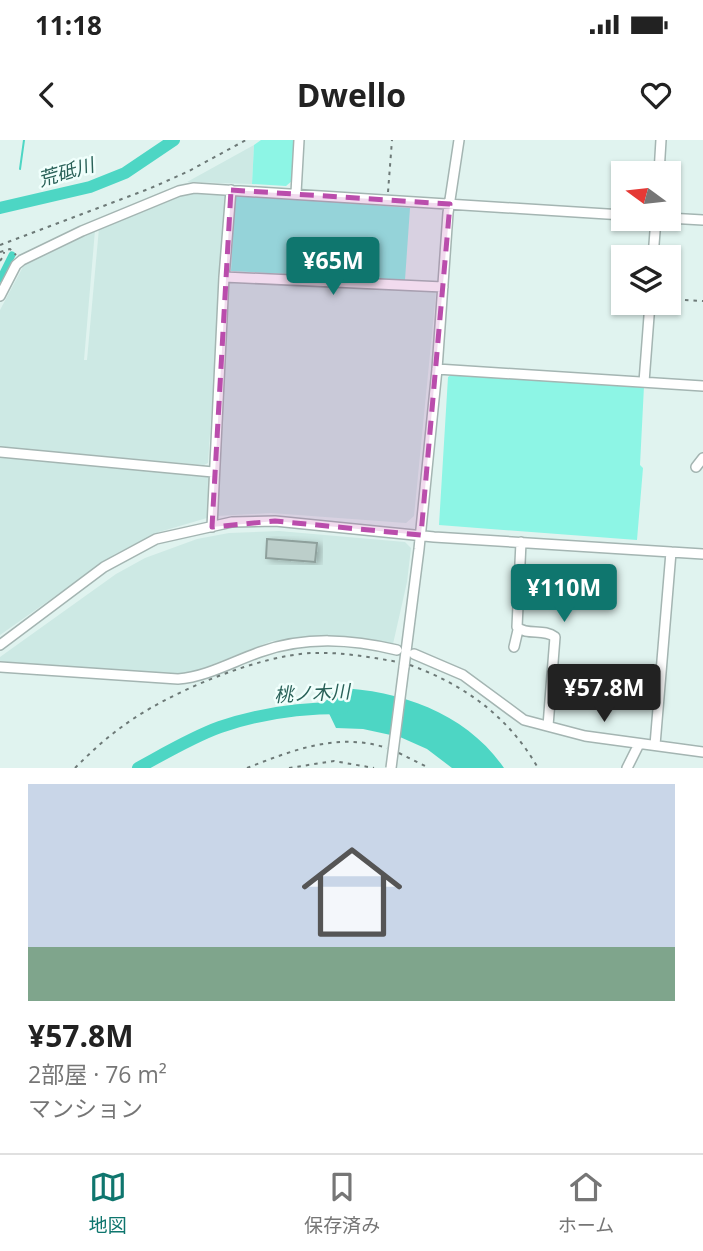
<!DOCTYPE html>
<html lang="ja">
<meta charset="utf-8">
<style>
body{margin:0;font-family:"Open Sans","Noto Sans JP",sans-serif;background:#f2f2f2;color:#222;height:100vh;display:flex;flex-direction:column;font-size:26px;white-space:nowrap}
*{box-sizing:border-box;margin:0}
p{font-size:23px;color:#767676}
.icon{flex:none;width:38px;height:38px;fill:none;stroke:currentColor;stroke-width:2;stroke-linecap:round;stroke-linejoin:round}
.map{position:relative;height:628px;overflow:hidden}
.drawer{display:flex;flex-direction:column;background:#fff;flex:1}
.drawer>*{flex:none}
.needle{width:46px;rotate:285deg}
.fabs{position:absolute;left:611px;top:21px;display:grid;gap:14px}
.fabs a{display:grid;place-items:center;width:70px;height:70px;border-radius:0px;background:#fff;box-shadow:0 2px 5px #0004;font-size:35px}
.price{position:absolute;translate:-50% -60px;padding:0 16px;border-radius:7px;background:#0f766e;color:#fff;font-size:23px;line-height:46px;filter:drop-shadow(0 2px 4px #0008)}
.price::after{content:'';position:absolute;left:50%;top:42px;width:21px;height:16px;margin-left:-10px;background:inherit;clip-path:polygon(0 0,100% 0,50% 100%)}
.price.active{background:#222;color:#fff}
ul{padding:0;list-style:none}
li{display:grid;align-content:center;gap:14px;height:371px;padding:0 28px}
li+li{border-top:2px solid #e0e0e0}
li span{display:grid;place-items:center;height:217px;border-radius:0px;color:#555}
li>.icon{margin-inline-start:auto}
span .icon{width:126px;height:126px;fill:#fffc;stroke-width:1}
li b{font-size:30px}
.status{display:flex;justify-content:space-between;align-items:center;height:49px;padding:0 35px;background:#fff;direction:ltr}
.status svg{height:19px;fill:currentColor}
header{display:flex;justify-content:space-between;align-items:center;height:91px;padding:0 28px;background:#fff;font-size:32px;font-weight:700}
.tabs{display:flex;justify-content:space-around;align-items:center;height:98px;border-top:2px solid #e0e0e0;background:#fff;font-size:19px;color:#767676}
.tabs a{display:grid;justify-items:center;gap:4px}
.tabs .active{color:#0f766e}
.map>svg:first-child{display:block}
.built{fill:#cde9e4}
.green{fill:#8df5e5}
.water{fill:#4dd6c4}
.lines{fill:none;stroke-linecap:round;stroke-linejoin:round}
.stream{stroke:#4dd6c4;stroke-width:2}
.canal{stroke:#4dd6c4;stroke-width:7}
.river{stroke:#4dd6c4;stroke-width:12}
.building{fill:#bcceca;stroke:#8ea09c;stroke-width:2;filter:url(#shadow)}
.minor-casing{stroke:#a4b5b2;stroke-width:12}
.path{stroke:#6d7977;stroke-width:2;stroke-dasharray:3.5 5;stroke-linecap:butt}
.minor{stroke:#fff;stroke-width:9}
.minor-bridge-casing{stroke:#a4b5b2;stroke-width:12;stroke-linecap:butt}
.minor-bridge{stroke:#fff;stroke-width:9}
.marked{fill:#ba4dac;fill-opacity:0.2;stroke:#ba4dac;stroke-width:5;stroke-dasharray:14 9;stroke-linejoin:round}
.labels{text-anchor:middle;stroke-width:5;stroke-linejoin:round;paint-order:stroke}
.water-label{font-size:19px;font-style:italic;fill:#296158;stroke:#f0fffc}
</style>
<div class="status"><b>11:18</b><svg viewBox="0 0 49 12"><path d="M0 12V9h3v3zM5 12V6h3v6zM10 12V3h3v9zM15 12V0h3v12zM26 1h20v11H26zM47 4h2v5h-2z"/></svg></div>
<header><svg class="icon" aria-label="back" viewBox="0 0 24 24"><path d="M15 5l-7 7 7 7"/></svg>Dwello<svg class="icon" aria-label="heart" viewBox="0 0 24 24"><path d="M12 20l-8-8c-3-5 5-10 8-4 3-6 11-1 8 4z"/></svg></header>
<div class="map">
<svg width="703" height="628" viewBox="0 0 703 628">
<defs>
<filter id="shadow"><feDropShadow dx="4" dy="2" stdDeviation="3.5" flood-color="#0004"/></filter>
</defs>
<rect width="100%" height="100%" fill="#e0f3ef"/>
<path class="built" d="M254 5 252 44 187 42Z
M186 52 223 53 226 57 208 323 204 325 0 307V170L25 123 95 90 84 220H87L99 88Z
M232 140 433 151 436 153 414 376 406 383 271 373 217 376 228 143Z
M0 316 207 334 209 338 207 378 159 392 115 414 0 495Z
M279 391 405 402 411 408 407 442 393 504 343 496 272 501 183 536 0 524V517L116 434 145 418 197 399 229 393Z"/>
<path class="green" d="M261 0H294L293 40 286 46 252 44 254 5Z
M237 54 410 68 405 140 231 131 235 56Z
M451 235 644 246 640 325 643 328 637 400 439 385 448 237Z"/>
<path class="water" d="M337 548C401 550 467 574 504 628H452L427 609 400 597 363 589 336 588 324 563Z"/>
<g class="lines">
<path class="stream" d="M20 29 24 0"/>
<path class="canal" d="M0 139 12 115"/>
<path class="river" d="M0 68 90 47 125 33 174 0
M138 628C164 614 192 597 220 587 260 573 301 568 343 568"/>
</g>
<path class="building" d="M267 399 317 403 315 422 266 418Z"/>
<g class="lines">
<g class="minor-casing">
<path id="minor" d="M659 33 661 0
M296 53 299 0
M668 78 703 80
M653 117 656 79
M224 137 443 147
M0 156 16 125 22 120 82 91 179 51 194 48 623 75
M437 229 703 246
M644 242 650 163
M0 312 213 332
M696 327 703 318
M212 387 224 137 231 50
M521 402 517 487C527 496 544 488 555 497L548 586
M0 505 104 427 156 399 232 382 275 381 434 397 703 414
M514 507 518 490
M414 514 463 535 524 580 585 596 703 612
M0 527 178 539C206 537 234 521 260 512 306 496 351 499 397 510
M404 527 419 409 437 229 448 73 459 0
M655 605 671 412
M627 628 639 604"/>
</g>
<path class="path" d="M388 52 392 0
M0 105 151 48 189 31 246 0
M0 112 10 109 16 115
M0 121 4 115V112
M668 159 703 161
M410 525C465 545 509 577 538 628
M399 613 429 628
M75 628C90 613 106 598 123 586 167 553 258 515 313 513 342 512 370 517 398 522
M247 628C293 610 338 592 387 608
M289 628 334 621 374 628"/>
<use href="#minor" class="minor"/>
<g class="minor-bridge-casing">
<path id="minor-bridge" d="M391 628 404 527"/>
</g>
<use href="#minor-bridge" class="minor-bridge"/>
</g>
<path class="marked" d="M231 50 450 64 421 395 275 381 212 387Z"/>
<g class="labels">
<g class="water-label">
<text transform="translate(66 32) rotate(-16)" y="7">荒砥川</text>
<text transform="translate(312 553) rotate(-3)" y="7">桃ノ木川</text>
</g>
</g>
</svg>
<div class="fabs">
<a><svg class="needle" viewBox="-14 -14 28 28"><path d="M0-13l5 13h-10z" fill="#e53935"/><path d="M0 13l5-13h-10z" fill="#767676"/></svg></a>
<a><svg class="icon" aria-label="layers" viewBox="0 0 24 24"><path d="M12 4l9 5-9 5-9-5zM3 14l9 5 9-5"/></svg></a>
</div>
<b class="price" style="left:333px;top:157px">¥65M</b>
<b class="price" style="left:564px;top:484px">¥110M</b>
<b class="price active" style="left:604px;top:584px">¥57.8M</b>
</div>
<section class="drawer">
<ul>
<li><span style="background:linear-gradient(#c9d6e8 75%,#7fa58c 0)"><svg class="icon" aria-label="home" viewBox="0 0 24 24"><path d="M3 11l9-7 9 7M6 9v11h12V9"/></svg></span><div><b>¥57.8M</b><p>2部屋 · 76 m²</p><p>マンション</p></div></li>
</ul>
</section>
<nav class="tabs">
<a class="active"><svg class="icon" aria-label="map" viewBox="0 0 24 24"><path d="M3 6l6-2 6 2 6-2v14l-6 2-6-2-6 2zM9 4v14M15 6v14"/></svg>地図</a>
<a><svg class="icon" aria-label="saved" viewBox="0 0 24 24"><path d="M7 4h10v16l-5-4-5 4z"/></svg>保存済み</a>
<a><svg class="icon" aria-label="home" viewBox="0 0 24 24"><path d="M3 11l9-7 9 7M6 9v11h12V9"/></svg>ホーム</a>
</nav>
